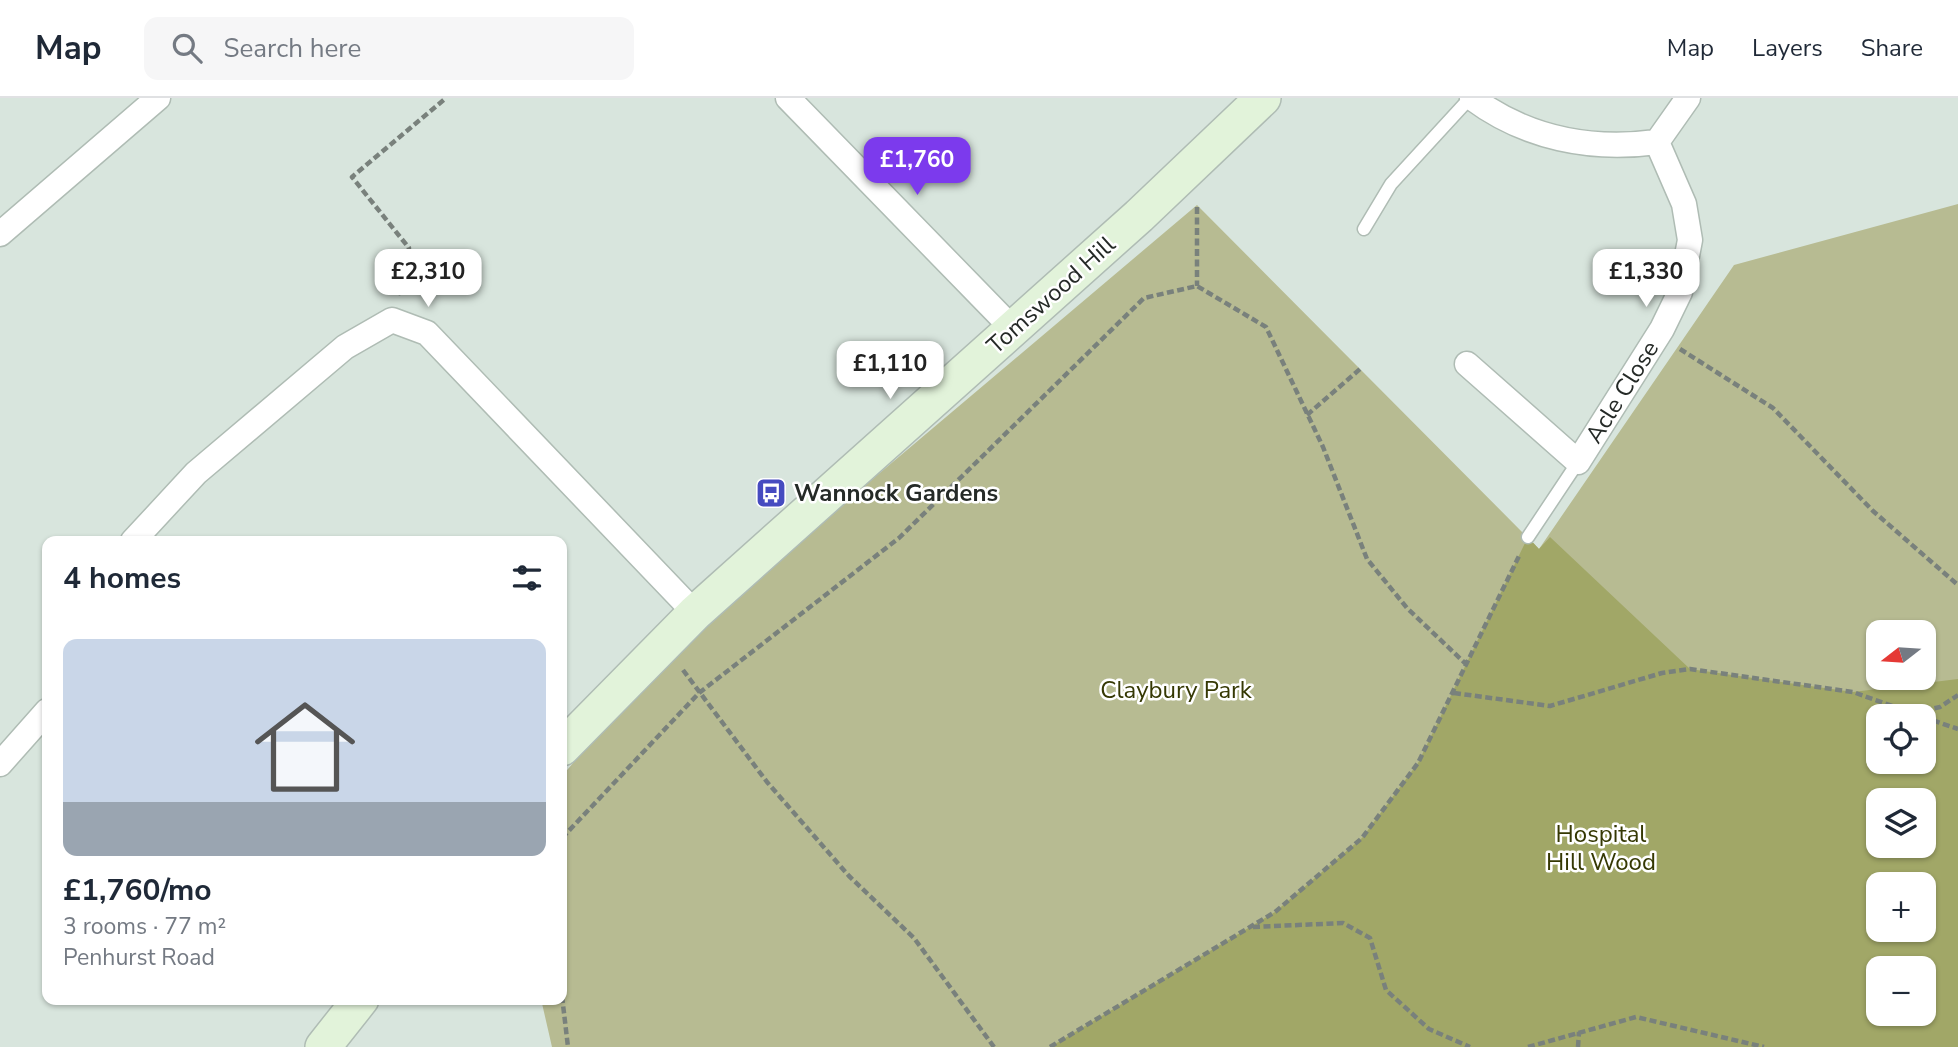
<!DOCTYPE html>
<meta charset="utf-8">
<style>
body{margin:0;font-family:"Nunito Sans",sans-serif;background:#f6f6f7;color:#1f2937;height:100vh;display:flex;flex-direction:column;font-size:26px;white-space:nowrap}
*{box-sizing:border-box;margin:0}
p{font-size:23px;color:#747a83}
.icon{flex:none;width:38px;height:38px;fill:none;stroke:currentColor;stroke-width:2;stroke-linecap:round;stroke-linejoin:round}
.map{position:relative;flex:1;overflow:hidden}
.side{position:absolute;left:42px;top:438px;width:525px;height:469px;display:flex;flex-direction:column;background:#fff;border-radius:14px;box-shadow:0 2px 5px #0004}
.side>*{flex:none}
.needle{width:46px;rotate:253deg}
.fabs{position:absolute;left:1866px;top:522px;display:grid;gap:14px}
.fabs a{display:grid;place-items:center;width:70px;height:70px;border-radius:14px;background:#fff;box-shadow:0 2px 5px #0004;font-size:35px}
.price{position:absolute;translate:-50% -60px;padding:0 16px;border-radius:14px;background:#fff;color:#222;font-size:23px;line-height:46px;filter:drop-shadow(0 2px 4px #0008)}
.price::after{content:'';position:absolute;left:50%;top:42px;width:21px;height:16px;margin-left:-10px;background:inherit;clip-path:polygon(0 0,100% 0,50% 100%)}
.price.active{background:#7c3aed;color:#fff}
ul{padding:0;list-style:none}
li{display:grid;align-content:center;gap:14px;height:371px;padding:0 21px}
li+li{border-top:2px solid #e0e1e3}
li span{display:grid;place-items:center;height:217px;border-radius:14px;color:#555}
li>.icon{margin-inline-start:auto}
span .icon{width:126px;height:126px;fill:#fffc;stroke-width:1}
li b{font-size:30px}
h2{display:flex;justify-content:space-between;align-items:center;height:84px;padding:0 21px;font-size:30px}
header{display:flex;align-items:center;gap:42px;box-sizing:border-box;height:98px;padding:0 35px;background:#fff;border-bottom:2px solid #e0e1e3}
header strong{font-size:33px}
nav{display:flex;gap:38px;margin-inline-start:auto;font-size:24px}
.search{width:490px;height:63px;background:#f6f6f7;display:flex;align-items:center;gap:18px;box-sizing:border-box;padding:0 24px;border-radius:14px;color:#747a83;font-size:26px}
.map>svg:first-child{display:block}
.green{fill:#b7bb92;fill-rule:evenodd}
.forest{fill:#a1a767;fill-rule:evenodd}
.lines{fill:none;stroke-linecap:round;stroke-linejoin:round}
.lane-casing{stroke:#afbcb4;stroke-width:15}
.street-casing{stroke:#afbcb4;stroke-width:27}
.secondary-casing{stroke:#afbcb4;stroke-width:38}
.path{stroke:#79817c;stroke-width:4.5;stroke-dasharray:7 3.5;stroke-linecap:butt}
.lane{stroke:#fff;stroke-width:12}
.street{stroke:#fff;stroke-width:24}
.secondary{stroke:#e2f3da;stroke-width:35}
.labels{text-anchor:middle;stroke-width:5;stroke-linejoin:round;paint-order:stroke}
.street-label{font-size:24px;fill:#252a27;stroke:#fff}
.poi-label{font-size:24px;font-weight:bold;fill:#252a27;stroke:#fff;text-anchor:start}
.park-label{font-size:24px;fill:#353803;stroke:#fff}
</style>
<header>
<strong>Map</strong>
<div class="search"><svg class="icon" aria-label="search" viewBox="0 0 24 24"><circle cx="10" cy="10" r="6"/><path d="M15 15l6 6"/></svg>Search here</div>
<nav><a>Map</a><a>Layers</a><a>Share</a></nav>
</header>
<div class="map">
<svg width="1958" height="949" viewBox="0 0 1958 949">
<rect width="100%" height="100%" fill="#d8e5dd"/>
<path class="green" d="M1958 106V949H552L541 901H562V678L669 553 1197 107 1539 451 1734 167ZM1878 534H1923V579H1878ZM1878 618H1923V663H1878ZM1878 702H1923V747H1878ZM1878 786H1923V831H1878ZM1878 870H1923V915H1878Z"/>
<path class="forest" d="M1528 439 1539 451 1550 439 1690 571 1853 594 1958 581V949H1050L1275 814 1362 740 1418 665ZM1878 618H1923V663H1878ZM1878 702H1923V747H1878ZM1878 786H1923V831H1878ZM1878 870H1923V915H1878Z"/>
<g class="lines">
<g class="lane-casing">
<path id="lane" d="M1364 131 1391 86 1470 0
M1528 439 1578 364"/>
</g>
<g class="street-casing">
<path id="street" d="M788 0 1013 231
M1472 0C1526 40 1590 53 1657 44L1688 0
M0 136 158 0
M1467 266 1578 364 1662 231 1680 194 1690 142 1684 106 1657 44
M133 443 196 375 345 249 392 222 427 235 695 515
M0 666 47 613"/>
</g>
<g class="secondary-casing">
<path id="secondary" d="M562 650 695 515 1139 118 1263 0
M323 949 361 901"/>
</g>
<path class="path" d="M1197 109V188
M398 197 409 150 352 79 446 0
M1680 251 1773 310 1873 413 1958 487
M1307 317 1360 271
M683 572 767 684 849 778 914 840 994 949
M1454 595 1550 608 1662 575 1690 571 1853 594 1920 618
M1914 615 1940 609 1958 597
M1923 619 1958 631
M562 740 699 595 899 440 1144 200 1197 188 1266 229 1323 349 1367 461 1407 510 1468 568
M1253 829 1343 825 1370 840 1386 892 1429 931 1470 949
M562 898 568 949
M1050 949 1275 814 1362 740 1418 665 1520 456
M1528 949 1636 919 1764 949
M1578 949 1579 934"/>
<use href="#lane" class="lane"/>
<use href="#street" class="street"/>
<use href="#secondary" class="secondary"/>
</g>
<defs>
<g id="bus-square" transform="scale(1.575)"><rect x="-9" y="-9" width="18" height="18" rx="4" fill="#464bc0" stroke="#fff"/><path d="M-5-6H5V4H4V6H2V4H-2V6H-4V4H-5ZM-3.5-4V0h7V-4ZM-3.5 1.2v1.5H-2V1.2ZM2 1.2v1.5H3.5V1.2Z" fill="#fff"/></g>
</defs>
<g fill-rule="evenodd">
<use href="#bus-square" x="771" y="395"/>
</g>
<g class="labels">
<g class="street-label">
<text transform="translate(1051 197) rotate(-42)" y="8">Tomswood Hill</text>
<text transform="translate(1622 294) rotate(-58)" y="8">Acle Close</text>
</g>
<g class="poi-label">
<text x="794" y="403">Wannock Gardens</text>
</g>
<g class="park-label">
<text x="1176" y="600">Claybury Park</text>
<text x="1601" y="744">Hospital<tspan x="1601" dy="28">Hill Wood</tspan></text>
</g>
</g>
</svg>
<div class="fabs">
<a><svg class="needle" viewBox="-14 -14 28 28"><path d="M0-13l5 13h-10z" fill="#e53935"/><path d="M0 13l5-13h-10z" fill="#747a83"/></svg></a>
<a><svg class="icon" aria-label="locate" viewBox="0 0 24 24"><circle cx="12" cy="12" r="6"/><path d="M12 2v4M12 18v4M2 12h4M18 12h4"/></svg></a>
<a><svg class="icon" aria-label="layers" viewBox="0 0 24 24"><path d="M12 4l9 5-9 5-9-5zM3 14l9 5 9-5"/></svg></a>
<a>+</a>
<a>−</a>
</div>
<b class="price active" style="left:917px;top:99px">£1,760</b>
<b class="price" style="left:428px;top:211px">£2,310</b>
<b class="price" style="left:1646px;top:211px">£1,330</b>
<b class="price" style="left:890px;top:303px">£1,110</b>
<section class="side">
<h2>4 homes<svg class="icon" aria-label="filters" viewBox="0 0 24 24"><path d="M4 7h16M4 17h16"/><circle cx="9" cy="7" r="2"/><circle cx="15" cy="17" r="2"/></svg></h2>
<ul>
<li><span style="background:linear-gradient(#c9d6e8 75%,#9aa5b1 0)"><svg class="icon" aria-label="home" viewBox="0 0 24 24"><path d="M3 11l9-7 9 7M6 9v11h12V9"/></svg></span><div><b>£1,760/mo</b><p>3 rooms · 77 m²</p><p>Penhurst Road</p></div></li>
</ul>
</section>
</div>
